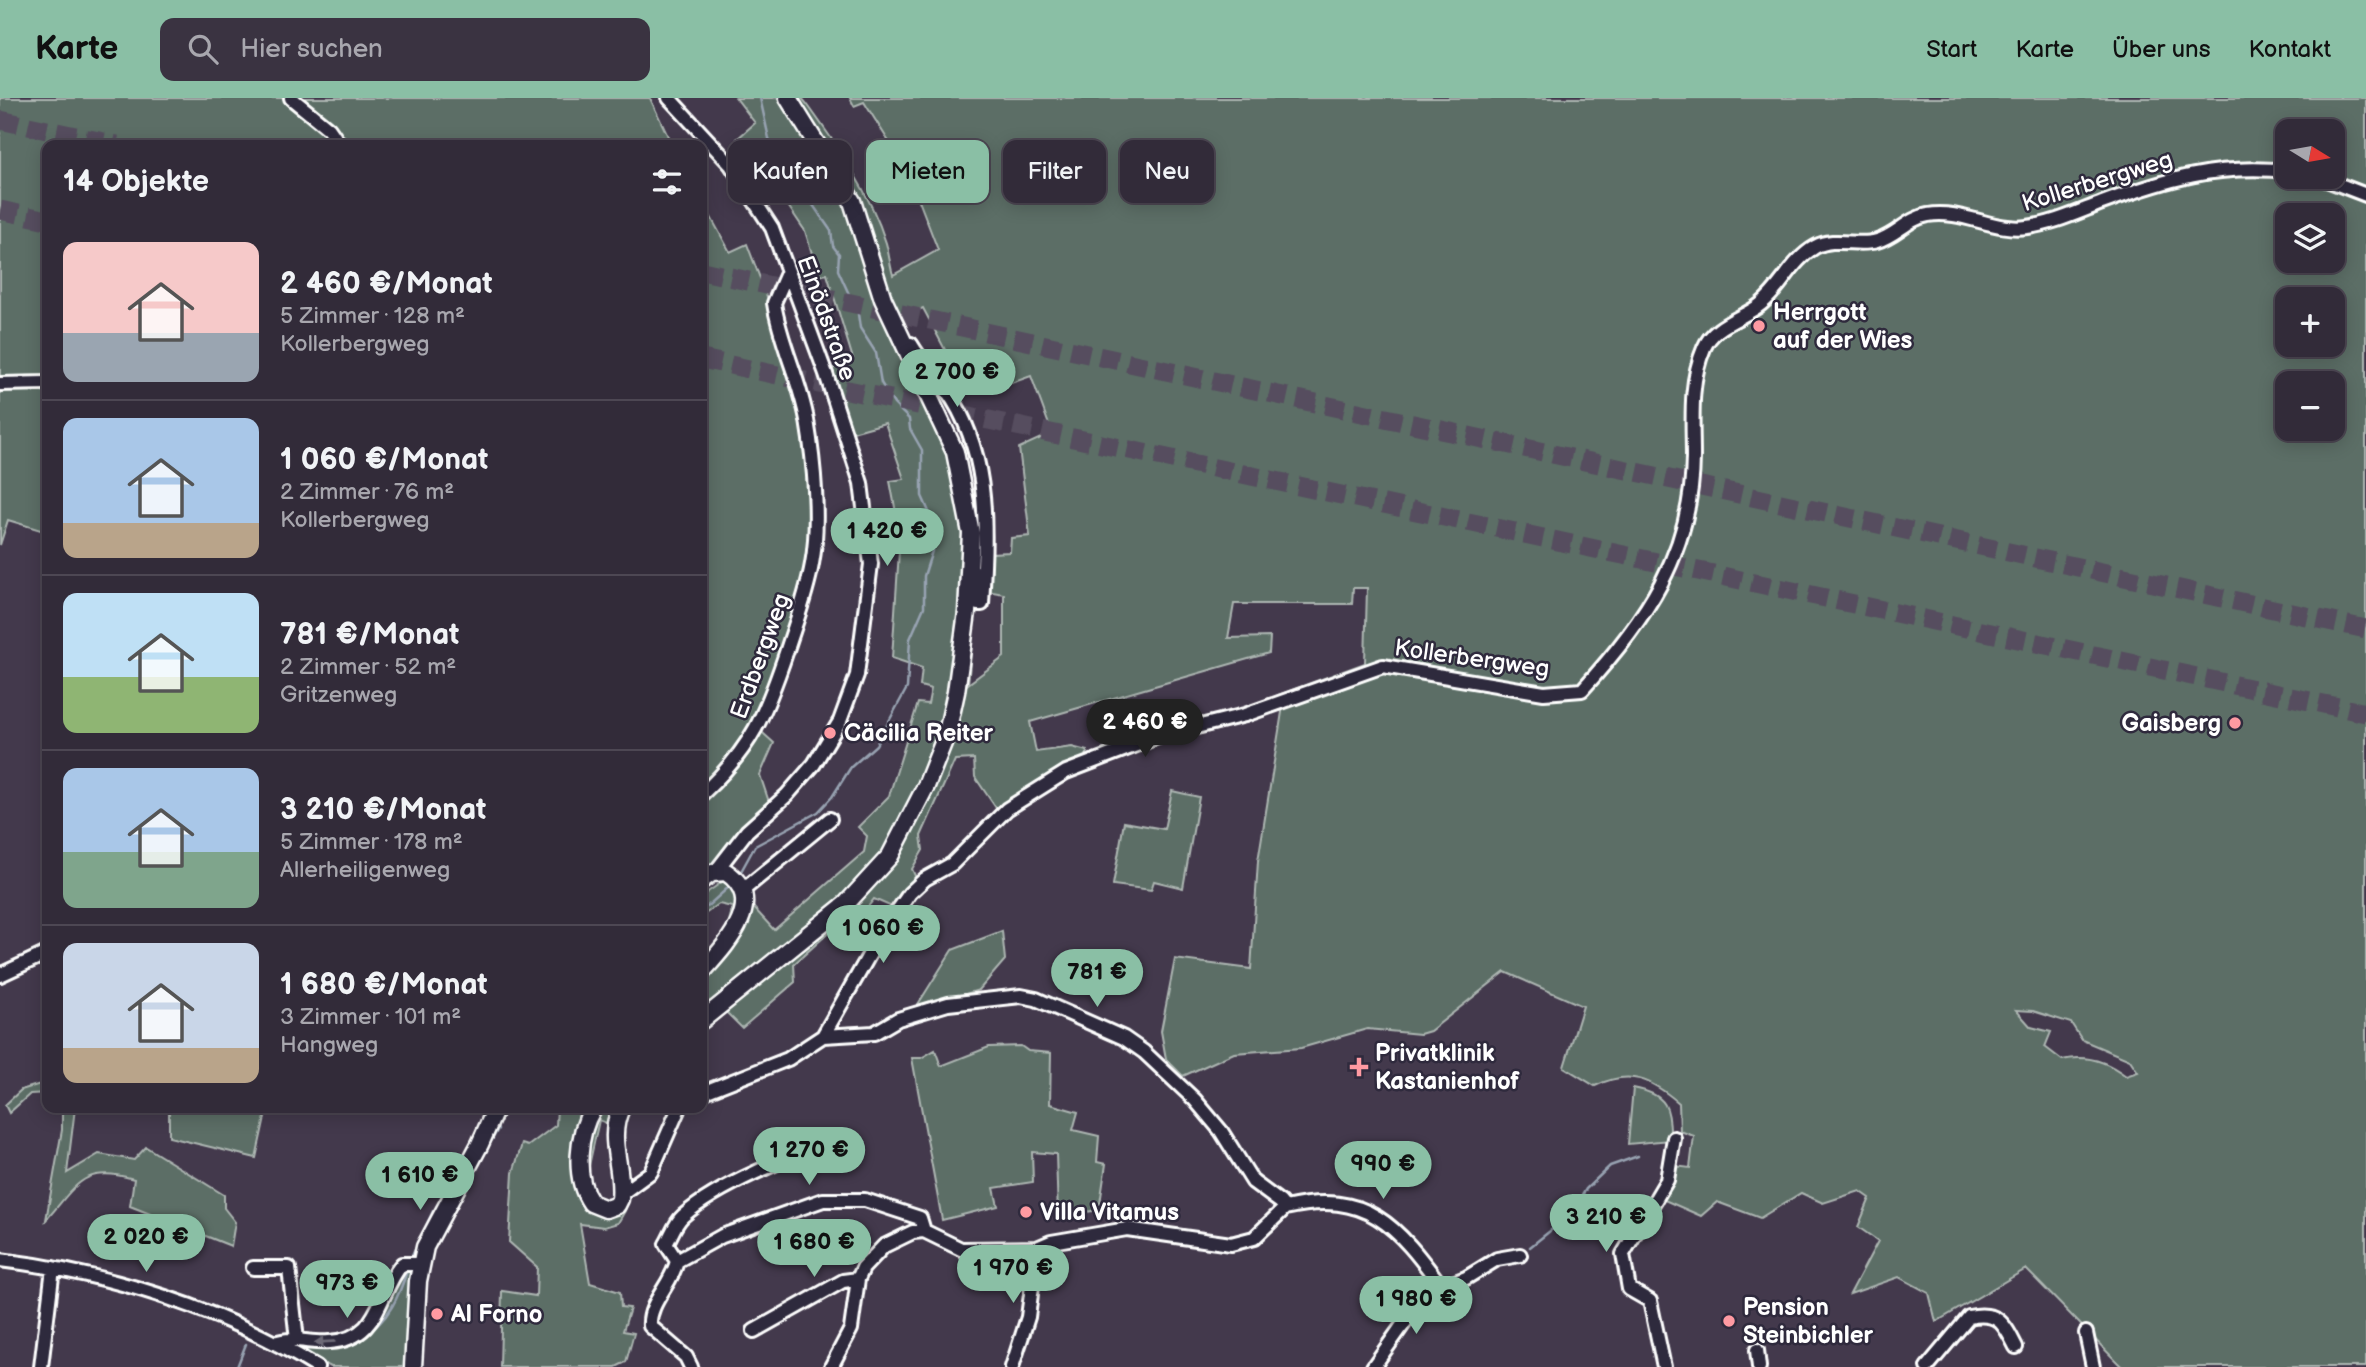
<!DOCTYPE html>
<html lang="de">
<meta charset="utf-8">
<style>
body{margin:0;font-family:"Balsamiq Sans",sans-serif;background:#3a3341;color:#f1f3f6;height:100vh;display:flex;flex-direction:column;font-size:26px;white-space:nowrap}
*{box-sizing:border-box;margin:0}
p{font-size:23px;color:#a8a7ae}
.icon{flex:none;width:38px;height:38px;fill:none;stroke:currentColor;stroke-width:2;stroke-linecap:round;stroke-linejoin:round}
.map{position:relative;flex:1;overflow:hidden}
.sheet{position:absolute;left:42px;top:42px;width:665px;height:973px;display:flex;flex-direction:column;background:#322b39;border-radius:14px;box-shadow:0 4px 18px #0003,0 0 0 2px #4d4753}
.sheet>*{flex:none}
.banner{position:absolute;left:728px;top:42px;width:665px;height:63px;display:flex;gap:14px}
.needle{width:46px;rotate:101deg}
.buttons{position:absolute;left:2275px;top:21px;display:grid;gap:14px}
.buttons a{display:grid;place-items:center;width:70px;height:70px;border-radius:14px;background:#322b39;box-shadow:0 4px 18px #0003,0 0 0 2px #4d4753;font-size:35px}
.price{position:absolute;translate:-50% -60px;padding:0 16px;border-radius:24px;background:#8abfa5;color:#111;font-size:23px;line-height:46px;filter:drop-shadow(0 2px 4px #0008)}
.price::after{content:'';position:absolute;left:50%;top:42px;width:21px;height:16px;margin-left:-10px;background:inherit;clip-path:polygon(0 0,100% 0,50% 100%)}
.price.current{background:#222;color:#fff}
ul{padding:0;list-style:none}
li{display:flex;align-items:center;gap:21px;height:175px;padding:0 21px}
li+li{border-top:2px solid #4d4753}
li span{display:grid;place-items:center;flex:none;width:196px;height:140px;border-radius:14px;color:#555}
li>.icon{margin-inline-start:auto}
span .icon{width:84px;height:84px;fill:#fffc;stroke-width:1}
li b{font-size:30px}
h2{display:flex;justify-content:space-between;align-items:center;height:84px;padding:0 21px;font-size:30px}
.chip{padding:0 24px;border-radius:14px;background:#322b39;box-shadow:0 4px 18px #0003,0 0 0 2px #4d4753;font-size:24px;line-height:63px}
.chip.current{background:#8abfa5;color:#111}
header{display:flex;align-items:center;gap:42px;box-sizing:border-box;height:98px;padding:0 35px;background:#8abfa5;color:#111}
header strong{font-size:33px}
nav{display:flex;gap:38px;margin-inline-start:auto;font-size:24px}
.search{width:490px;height:63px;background:#3a3341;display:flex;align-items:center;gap:18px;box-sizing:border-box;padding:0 24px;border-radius:14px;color:#a8a7ae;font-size:26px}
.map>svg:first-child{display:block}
.green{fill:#5b6e66;stroke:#adb6b2;stroke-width:2;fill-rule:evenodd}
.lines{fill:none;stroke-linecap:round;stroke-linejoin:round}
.stream{stroke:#98a3b2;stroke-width:2.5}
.highway-tunnel{stroke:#564d5e;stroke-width:19;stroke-dasharray:19 10;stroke-linecap:butt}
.minor-casing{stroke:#fff;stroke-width:18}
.major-casing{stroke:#fff;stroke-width:21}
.minor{stroke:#2f2a3d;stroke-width:12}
.major{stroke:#2f2a3d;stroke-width:16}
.oneway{fill:#6d6a77}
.poi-dot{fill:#ff9aa2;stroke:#2f2a3d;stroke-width:2.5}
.labels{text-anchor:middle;stroke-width:5;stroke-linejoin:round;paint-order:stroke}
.street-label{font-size:24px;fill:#fff;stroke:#2f2a3d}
.poi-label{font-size:24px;font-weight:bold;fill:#fff;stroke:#2f2a3d;text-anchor:start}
</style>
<header>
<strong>Karte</strong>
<div class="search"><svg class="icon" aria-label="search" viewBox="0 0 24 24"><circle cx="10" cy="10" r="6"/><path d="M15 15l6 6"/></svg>Hier suchen</div>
<nav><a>Start</a><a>Karte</a><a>Über uns</a><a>Kontakt</a></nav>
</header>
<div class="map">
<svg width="2366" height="1269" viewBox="0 0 2366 1269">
<rect width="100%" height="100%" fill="#43394c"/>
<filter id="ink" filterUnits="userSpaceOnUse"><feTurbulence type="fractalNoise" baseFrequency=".0143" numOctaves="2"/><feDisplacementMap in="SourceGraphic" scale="14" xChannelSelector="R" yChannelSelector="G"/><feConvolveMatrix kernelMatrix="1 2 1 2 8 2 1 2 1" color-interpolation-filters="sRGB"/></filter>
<g filter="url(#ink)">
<path class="green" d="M0 0H650L672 47H47V434L8 422 0 447Z
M736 0H782L848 109 948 349 966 446 951 598 930 664 882 759 835 808 702 916V881L750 810 753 809 774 832 864 754 867 738 858 729 889 698 918 605 928 606 931 591 920 588 922 570 892 560 899 453H909V421L897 420 890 383 904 381 885 325 849 335 828 273 853 261 827 176 819 178 805 133 776 90 789 80 776 59 758 70 737 41 755 25Z
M795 0H802L807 6C838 49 870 94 886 145 889 156 890 167 893 177L938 152 908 74 864 4 854 8 850 0H2366V1269H2122L2026 1171 1936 1224 1929 1195 1899 1179 1850 1196 1878 1143 1858 1129 1870 1100 1860 1093 1823 1105 1801 1095 1760 1120 1717 1104 1701 1118 1662 1101 1675 1068 1690 1070 1694 1038 1680 1033 1679 1005C1651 981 1630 971 1595 988L1564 969 1583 908 1505 874 1430 933 1420 936 1367 931 1301 950 1234 955 1183 978 1166 961 1161 933 1175 861 1251 871 1258 763 1283 608 1278 597 1365 565 1367 490H1353L1352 506H1234L1228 540 1270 539 1269 555 1030 624 1036 654 1072 649 1087 653 1086 663 998 713 975 679 974 661 955 662 921 738 923 752 912 771 916 780 892 809 874 801 863 815 854 812 794 866 795 884 742 930 723 911 852 806 941 664 976 504 968 586 1004 559V496L987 493 991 455 1010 454 1011 440 1030 438 1019 350 1052 335 1031 278 989 293 982 288 972 291 960 262 952 265 923 210 898 221C884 187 876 152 864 117 851 76 820 35 795 0ZM2287 33H2333V79H2287ZM2287 117H2333V163H2287ZM2287 201H2333V247H2287ZM2287 285H2333V331H2287ZM2016 912 2033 913 2071 925 2082 942 2130 962 2138 974 2126 978C2107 963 2086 956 2062 962L2045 949 2051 934 2031 929Z
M702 103 730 154 747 146 769 204 804 321 812 427 809 467 755 628 774 645 760 677 769 704 702 776Z
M1172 693 1199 699 1183 790 1154 783 1151 792 1113 787 1124 724 1164 731Z
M725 782 736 792V821L702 868V860C717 847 730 830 732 809L719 806 702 818V798Z
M1002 833 1005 862 979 892 915 911 952 852Z
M1021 948 1028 953 1051 955 1050 1006 1078 1014 1073 1032 1099 1038 1097 1064 1106 1066 1099 1112 1058 1118 1056 1056 1032 1054 1033 1084 994 1090 998 1108 942 1122 912 960H921L935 952 941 968 989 949Z
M47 984V995L30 996 9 1015 5 1007 21 992Z
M1633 990C1667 996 1671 1010 1670 1042L1628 1046Z
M62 1010H75L67 1075 99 1056 134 1062 146 1049 224 1097V1110L235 1124 231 1148 130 1108 134 1081C83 1066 77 1087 46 1122L62 1032Z
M169 1010H267L256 1060 169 1039Z
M557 1010H589L582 1023 588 1110 605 1118 628 1099 625 1113 618 1125 604 1129 580 1126 590 1185 620 1194 621 1209 630 1210 623 1233 634 1235 626 1264 616 1269H500L502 1193 536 1198 537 1169 509 1144 513 1075 522 1046 528 1048 556 1027Z
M599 1010H615L609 1026 599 1022 587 1077V1042Z
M411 1171 407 1269H331L299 1253 300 1246 352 1242 403 1172Z"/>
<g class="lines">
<path class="stream" d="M739 777 755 748 818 714 832 699 851 669 876 647 907 590 910 541 924 509V478L938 434 922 398V352L910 331 909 321 894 306 881 285 876 255 860 230 858 216 838 172 839 156 833 148 831 133 788 71 790 65 783 51 775 52 770 45 760 0
M702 813 730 788
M481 1062 498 1031
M1530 1149 1570 1117 1586 1091 1610 1068 1638 1058
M411 1160 433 1113
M363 1238C389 1223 399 1198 408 1170
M301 1249 324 1251 348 1246
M237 1269 246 1246"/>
<path class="highway-tunnel" d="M0 22 117 47
M0 112 47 122
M702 173 2366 531
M702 261 2366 615"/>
<g class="minor-casing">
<path id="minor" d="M291 0 329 31 340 47
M669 0 731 67 772 130 826 276 861 385 871 466 857 577 840 623 814 666 787 697 747 733 716 773
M2319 79 2366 97
M911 246C923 267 941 282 953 302 991 364 986 437 982 506H978L974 473
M0 286 47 285
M702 696C752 650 766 615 787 552 796 524 807 495 812 466 820 424 814 364 807 322 800 282 780 245 774 205L788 173
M742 793 830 721
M0 877 47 855
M823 938 874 935 898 921 948 906 1021 898 1036 901 1124 940 1144 954 1195 1002 1221 1033 1253 1084 1280 1104 1285 1110
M702 995 788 961 823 938 880 838 910 795 925 781 952 766 1007 711 1066 674 1160 638 1245 617 1383 568 1544 595 1582 592C1645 523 1692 456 1693 359 1693 323 1689 285 1704 250 1714 226 1743 221 1761 206 1782 189 1792 162 1815 149 1835 138 1857 149 1877 143 1896 138 1908 120 1928 117 1962 111 1994 134 2027 129 2053 126 2078 114 2102 105 2167 81 2217 66 2287 73
M621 1096 651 1074 679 1010
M1285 1110C1367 1091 1397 1128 1442 1189
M0 1162C109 1175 223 1211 317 1269
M677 1163 722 1138 823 1102H865L920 1120 924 1133
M677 1163 666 1146C671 1138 675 1125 683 1118 719 1086 792 1058 838 1041
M677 1163C672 1186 648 1205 650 1228L686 1259 691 1269
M253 1170H289L297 1242
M754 1233 843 1183 858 1181
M2086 1235 2093 1269
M275 1245C293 1238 311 1246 329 1244 381 1241 376 1197 402 1166H419
M1757 1252 1759 1269
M41 1269 53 1170
M831 1269 851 1231 858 1181 863 1170 884 1148 913 1134 924 1133 961 1151 1037 1150 1051 1144 1127 1131 1231 1146 1254 1140 1285 1110
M1012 1269 1028 1219 1037 1150
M1373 1269 1412 1214 1442 1189 1466 1180 1497 1161 1520 1157
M1664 1269 1650 1203 1629 1191 1623 1156 1667 1082 1674 1040
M1927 1269 1969 1219C1998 1213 2004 1225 2016 1249"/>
</g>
<g class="major-casing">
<path id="major" d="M702 782 712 775 726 774C769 803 725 848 702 874
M702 922 846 806 890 758 926 688 947 635 956 594 967 514 971 435 955 354 883 201 852 103 788 0
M593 1010C578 1035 573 1079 591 1105L606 1111 617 1107 620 1101C624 1069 606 1042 621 1010
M413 1269 418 1183 425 1149 480 1046 496 1010"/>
</g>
<use href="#minor" class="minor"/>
<use href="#major" class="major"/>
</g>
<defs><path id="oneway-solid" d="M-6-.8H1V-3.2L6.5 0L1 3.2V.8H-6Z" transform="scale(1.75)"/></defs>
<use class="oneway" href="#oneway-solid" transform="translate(325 1244) rotate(177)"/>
</g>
<g class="poi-dot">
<circle cx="1759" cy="228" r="7"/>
<circle cx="2235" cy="625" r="7"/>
<circle cx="830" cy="635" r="7"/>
<path d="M1355.5 958.5h7v7h7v7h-7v7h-7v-7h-7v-7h7z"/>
<circle cx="1026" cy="1114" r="7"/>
<circle cx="437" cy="1216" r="7"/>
<circle cx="1729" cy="1223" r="7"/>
</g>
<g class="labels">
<g class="street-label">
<text transform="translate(2097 83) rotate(-17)" y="8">Kollerbergweg</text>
<text transform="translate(827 220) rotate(70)" y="8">Einödstraße</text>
<text transform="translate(760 558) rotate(-70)" y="8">Erdbergweg</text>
<text transform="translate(1472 560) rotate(8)" y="8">Kollerbergweg</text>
</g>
<g class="poi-label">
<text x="1773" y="222">Herrgott<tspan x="1773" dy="28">auf der Wies</tspan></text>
<text x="2221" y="633" text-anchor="end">Gaisberg</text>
<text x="844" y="643">Cäcilia Reiter</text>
<text x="1375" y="963">Privatklinik<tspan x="1375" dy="28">Kastanienhof</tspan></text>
<text x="1040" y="1122">Villa Vitamus</text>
<text x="1743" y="1217">Pension<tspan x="1743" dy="28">Steinbichler</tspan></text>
<text x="451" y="1224">Al Forno</text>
</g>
</g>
</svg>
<div class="buttons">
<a><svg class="needle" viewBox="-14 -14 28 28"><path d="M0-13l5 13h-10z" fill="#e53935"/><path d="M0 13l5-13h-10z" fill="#a8a7ae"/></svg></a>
<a><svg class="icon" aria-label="layers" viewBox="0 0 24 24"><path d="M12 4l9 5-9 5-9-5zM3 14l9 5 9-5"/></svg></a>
<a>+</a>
<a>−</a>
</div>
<b class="price" style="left:957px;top:311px">2 700 €</b>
<b class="price" style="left:887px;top:470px">1 420 €</b>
<b class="price current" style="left:1145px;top:661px">2 460 €</b>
<b class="price" style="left:883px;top:867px">1 060 €</b>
<b class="price" style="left:1097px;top:911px">781 €</b>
<b class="price" style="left:809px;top:1089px">1 270 €</b>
<b class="price" style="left:1383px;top:1103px">990 €</b>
<b class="price" style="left:420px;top:1114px">1 610 €</b>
<b class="price" style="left:1606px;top:1156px">3 210 €</b>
<b class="price" style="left:146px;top:1176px">2 020 €</b>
<b class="price" style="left:814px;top:1181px">1 680 €</b>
<b class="price" style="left:1013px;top:1207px">1 970 €</b>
<b class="price" style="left:347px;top:1222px">973 €</b>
<b class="price" style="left:1416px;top:1238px">1 980 €</b>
<div class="banner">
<a class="chip">Kaufen</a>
<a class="chip current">Mieten</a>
<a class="chip">Filter</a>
<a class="chip">Neu</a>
</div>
<section class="sheet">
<h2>14 Objekte<svg class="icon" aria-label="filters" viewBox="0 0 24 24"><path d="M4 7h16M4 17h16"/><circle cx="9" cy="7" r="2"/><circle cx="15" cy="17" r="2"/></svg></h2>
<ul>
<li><span style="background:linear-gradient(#f6c9c9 65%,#9aa5b1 0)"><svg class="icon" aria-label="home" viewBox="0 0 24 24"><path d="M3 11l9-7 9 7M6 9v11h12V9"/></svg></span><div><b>2 460 €/Monat</b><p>5 Zimmer · 128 m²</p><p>Kollerbergweg</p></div></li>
<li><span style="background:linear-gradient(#a9c7e8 75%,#b9a48a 0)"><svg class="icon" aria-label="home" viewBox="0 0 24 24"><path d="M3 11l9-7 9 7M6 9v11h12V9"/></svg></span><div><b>1 060 €/Monat</b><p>2 Zimmer · 76 m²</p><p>Kollerbergweg</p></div></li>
<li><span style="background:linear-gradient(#bfe0f5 60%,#8fb573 0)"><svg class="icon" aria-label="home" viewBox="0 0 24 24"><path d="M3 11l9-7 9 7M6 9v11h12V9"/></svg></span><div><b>781 €/Monat</b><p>2 Zimmer · 52 m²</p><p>Gritzenweg</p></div></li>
<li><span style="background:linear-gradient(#a9c7e8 60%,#7fa58c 0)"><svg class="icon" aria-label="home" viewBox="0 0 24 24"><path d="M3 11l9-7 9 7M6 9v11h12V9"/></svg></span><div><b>3 210 €/Monat</b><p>5 Zimmer · 178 m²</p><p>Allerheiligenweg</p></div></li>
<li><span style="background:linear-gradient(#c9d6e8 75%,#b9a48a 0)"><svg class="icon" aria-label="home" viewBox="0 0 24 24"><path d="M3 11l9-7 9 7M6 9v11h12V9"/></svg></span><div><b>1 680 €/Monat</b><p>3 Zimmer · 101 m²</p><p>Hangweg</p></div></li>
</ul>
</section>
</div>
